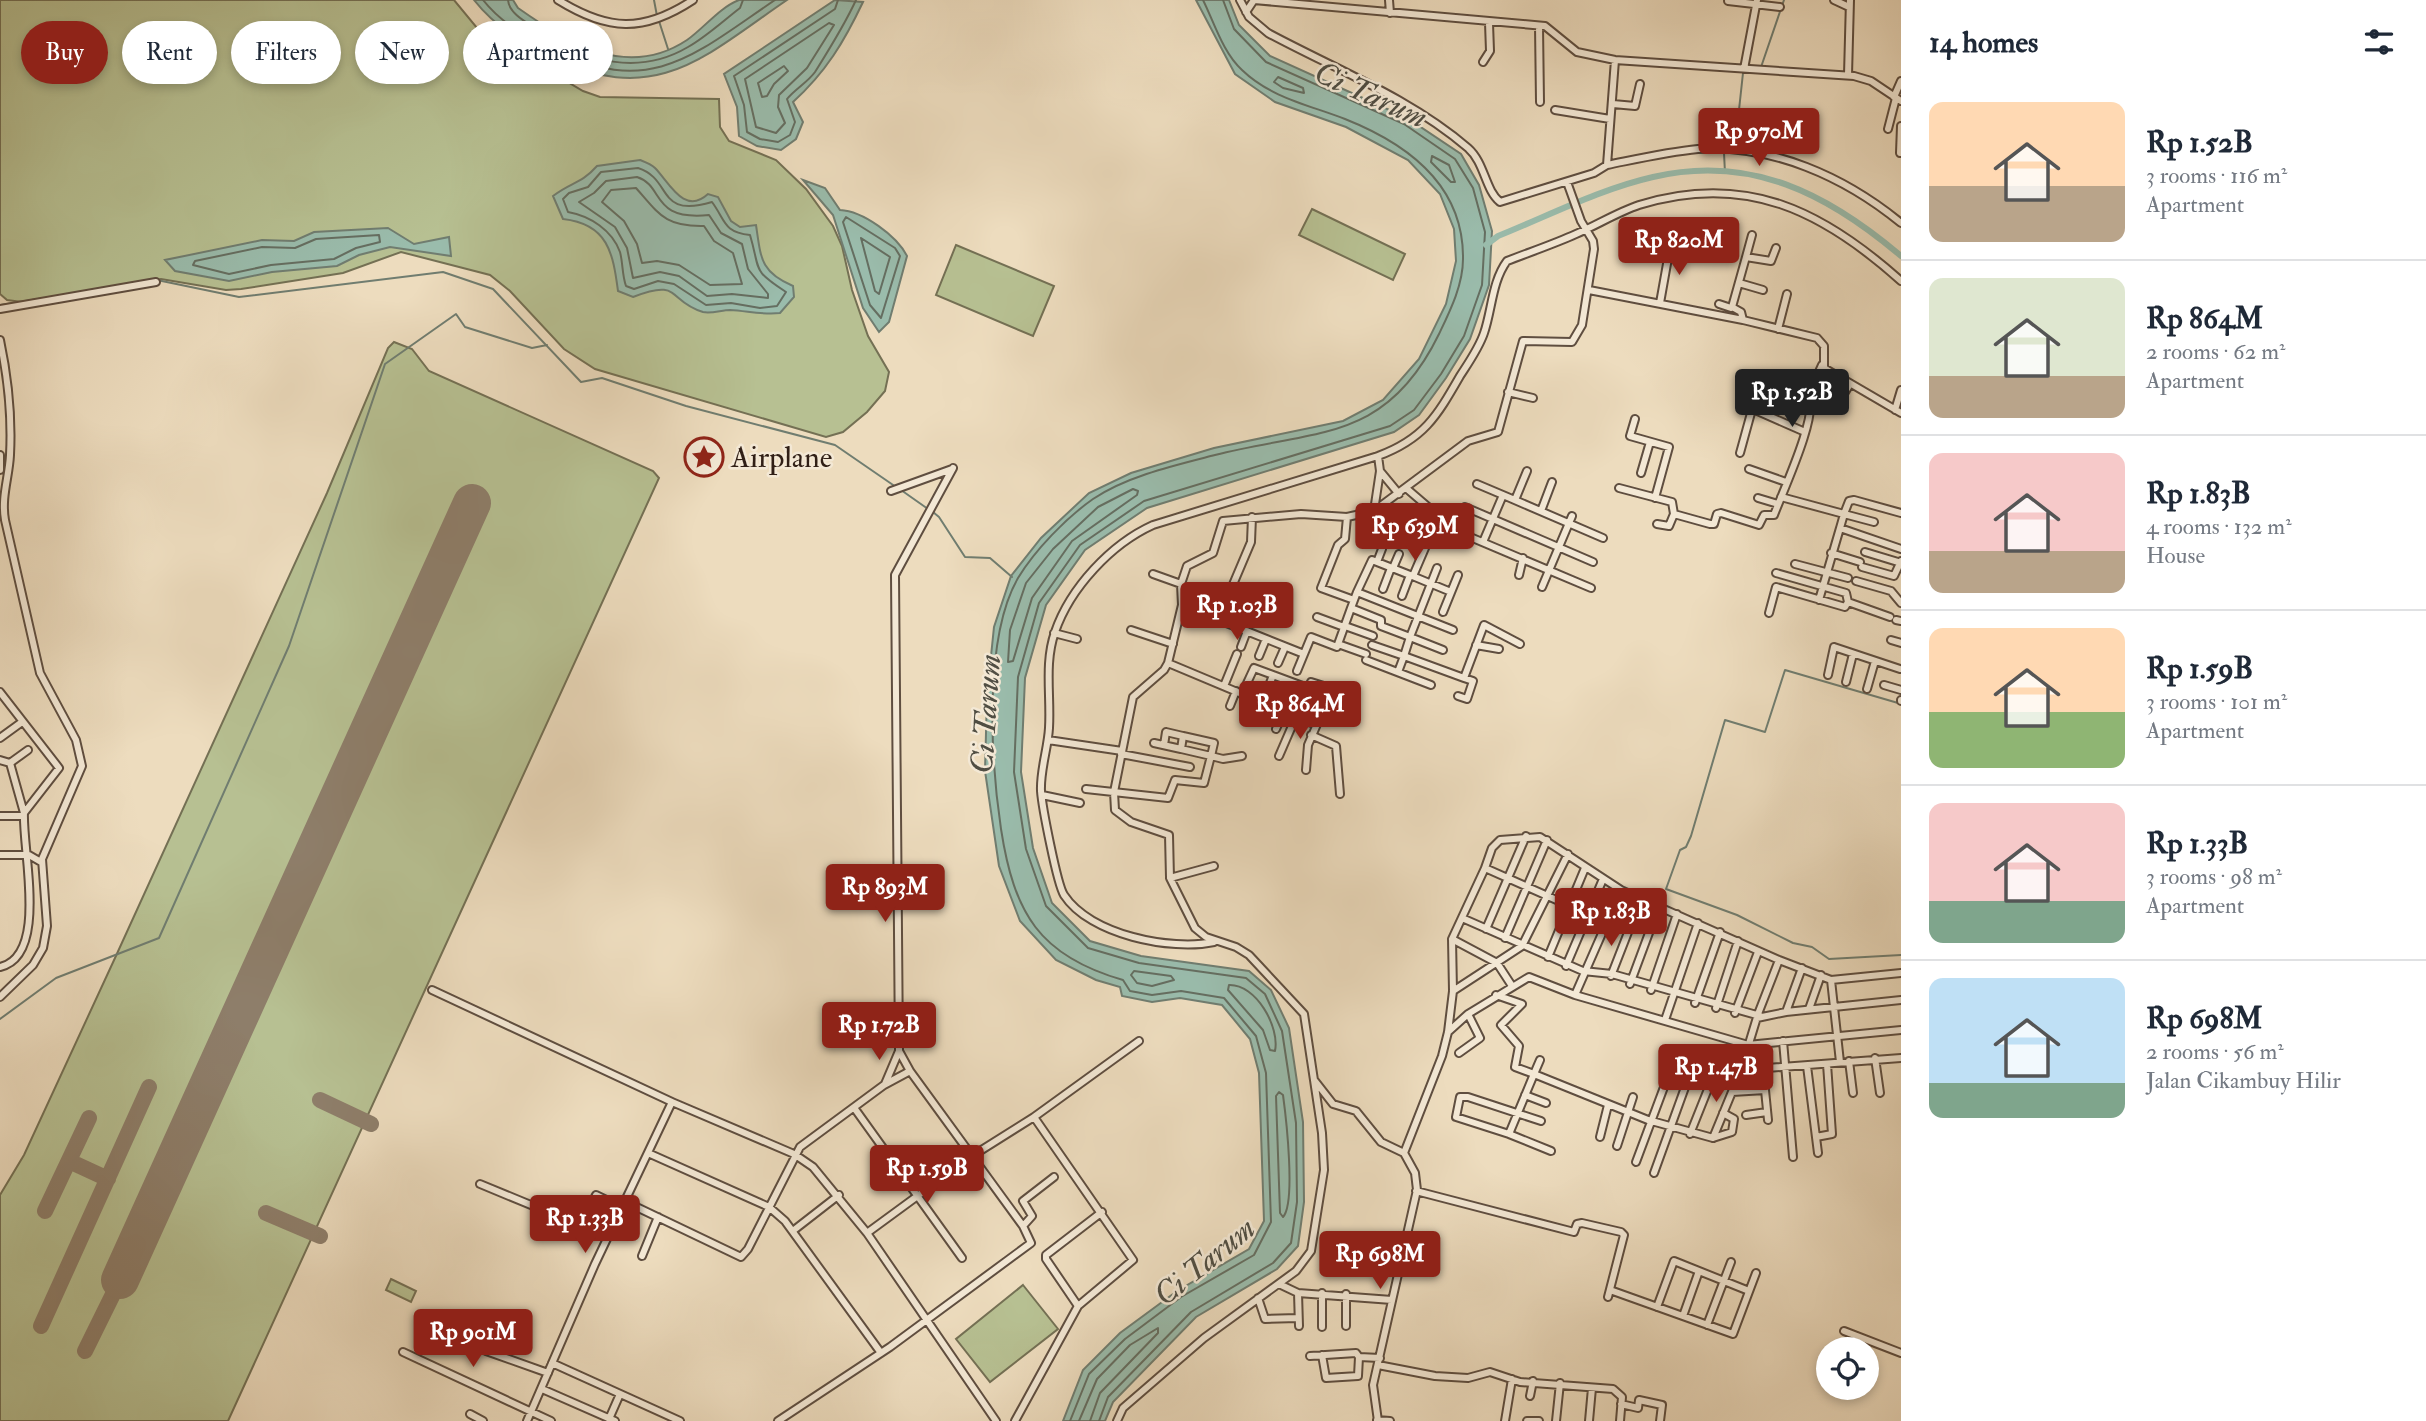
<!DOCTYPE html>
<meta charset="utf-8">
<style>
body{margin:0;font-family:"IM FELL Double Pica",serif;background:#f6f6f7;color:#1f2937;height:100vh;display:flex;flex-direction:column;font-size:26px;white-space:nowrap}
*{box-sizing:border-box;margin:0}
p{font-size:23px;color:#747a83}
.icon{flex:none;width:38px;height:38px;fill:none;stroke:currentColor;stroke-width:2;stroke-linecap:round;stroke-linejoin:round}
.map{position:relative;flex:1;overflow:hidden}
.details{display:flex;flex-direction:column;background:#fff;width:525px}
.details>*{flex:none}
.banner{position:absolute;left:21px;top:21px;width:665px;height:63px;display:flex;gap:14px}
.tools{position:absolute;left:1816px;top:1337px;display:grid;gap:14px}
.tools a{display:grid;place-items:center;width:63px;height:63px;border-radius:50%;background:#fff;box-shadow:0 4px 10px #0003;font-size:35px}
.price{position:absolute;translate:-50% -60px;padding:0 16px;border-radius:7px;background:#8f2418;color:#fff;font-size:23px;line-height:46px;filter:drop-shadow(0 2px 4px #0008)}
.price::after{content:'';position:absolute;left:50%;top:42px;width:21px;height:16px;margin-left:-10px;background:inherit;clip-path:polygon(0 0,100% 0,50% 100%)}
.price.active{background:#222;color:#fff}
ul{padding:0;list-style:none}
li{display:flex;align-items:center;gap:21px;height:175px;padding:0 28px}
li+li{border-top:2px solid #e0e1e3}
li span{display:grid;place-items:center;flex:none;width:196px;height:140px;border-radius:14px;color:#555}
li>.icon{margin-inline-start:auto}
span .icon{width:84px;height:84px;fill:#fffc;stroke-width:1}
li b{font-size:30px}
h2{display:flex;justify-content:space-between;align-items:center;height:84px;padding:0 28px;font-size:30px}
.chip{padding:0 24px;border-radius:32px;background:#fff;box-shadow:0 4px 10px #0003;font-size:24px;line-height:63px}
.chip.active{background:#8f2418;color:#fff}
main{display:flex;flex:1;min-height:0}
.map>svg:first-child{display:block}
.green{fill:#b7c092;stroke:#747054;stroke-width:2}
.water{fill:#9abcac;stroke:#707d70;stroke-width:2}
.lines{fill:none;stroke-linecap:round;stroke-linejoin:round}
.shore{stroke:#656e61;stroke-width:2}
.stream{stroke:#707d70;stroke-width:2}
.canal{stroke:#9abcac;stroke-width:6}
.taxiway{stroke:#8e7e6a;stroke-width:16}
.runway{stroke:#8e7e6a;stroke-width:38}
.minor-casing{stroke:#5f4e40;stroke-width:10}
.minor{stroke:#f3e8d5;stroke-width:6}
.labels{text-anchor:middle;stroke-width:5;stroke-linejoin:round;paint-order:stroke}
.poi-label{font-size:30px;fill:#301f16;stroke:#f3e8d5;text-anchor:start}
.water-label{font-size:32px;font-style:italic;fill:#504e43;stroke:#f3e8d5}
</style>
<main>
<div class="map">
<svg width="1901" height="1421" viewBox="0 0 1901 1421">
<rect width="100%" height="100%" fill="#eddcbe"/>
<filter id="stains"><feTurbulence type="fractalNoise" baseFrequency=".00286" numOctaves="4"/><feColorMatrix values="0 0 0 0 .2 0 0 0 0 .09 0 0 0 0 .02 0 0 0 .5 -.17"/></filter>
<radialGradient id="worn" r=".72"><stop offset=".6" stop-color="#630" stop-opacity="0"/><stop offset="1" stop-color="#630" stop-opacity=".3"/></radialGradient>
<path class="green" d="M0 0H454L477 28 583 91 600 97 719 99 720 127 729 141 776 160 806 189 833 226 842 246 852 290 868 336 889 372 885 391 867 412 843 432 826 437 595 369 564 349 510 291 490 275 401 252 343 273 241 289 226 290 161 279 22 302 7 300 0 294Z
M1312 209 1405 254 1393 280 1299 235Z
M956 245 1054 286 1033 336 936 295Z
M394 342 412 349 429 371 653 471 659 478 228 1421H0V1195L24 1155 115 958 327 493 388 348Z
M391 1279 416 1291 411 1302 386 1290Z
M1023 1285 1058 1329 990 1382 956 1339Z"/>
<path class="water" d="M474 0H513L518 8C568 43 627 80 687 40 703 29 720 7 739 0 751 0 774 0 787 0 706 55 658 107 556 59 524 44 496 28 474 0Z
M835 0 863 2C844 42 826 72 793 102L803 122 796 139 781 150 757 146 739 136 737 107 724 74Z
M1196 0H1229L1239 25 1270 56 1407 118 1461 154 1479 185 1492 231 1489 285 1470 339 1446 378 1419 415 1394 432 1147 508 1085 550 1046 605 1025 678 1021 772 1033 848 1052 903 1090 941 1141 956 1249 971 1271 990 1289 1028 1303 1122 1304 1202 1298 1246 1277 1269 1196 1317 1113 1402 1105 1421H1063L1083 1370 1120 1333 1177 1291 1249 1249 1264 1221 1259 1073 1250 1039 1222 1005 1180 998 1152 1002 1122 996 1120 987 1096 980 1056 960 1020 921 999 866 985 771 987 695 994 627 1011 576 1041 538 1089 493 1131 473 1214 448 1343 421 1383 400 1419 359 1446 304 1456 261 1454 229 1440 194 1408 160 1346 127 1275 102 1235 74Z
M640 160C645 162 651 164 655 168 669 182 684 216 708 194L718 197 731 221 740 227 756 225C761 258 760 272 793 286L794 297 780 313C762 315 748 311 730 310 722 310 711 314 703 312 667 301 682 278 633 297L618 291C613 253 608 224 563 219L553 196C571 182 581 184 597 166Z
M803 180 825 188 840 210C863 211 897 236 907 256L889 322 879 332 863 308 833 215Z
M388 228 414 244 449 237 451 256 390 247 359 255 337 266 272 272 229 281 175 271 165 260 262 240 294 241 314 232Z"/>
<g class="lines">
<path class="shore" d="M483 0C502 24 529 39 557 52 654 97 696 53 775 0
M508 0C509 15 530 24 541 32 586 62 639 76 688 47 706 37 723 21 740 8L743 0
M838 0 835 9 734 76 744 105 747 132 760 139 778 142 790 135 795 122 787 99C795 89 808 82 815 72 830 48 844 26 856 0
M829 23 834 25 807 68 779 95 778 107 785 123 776 133 756 127 745 79Z
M784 66 788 71 774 84 767 96 762 97 758 83Z
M1278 77 1303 88 1304 93 1283 88 1274 82Z
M1432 156 1449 165 1455 182H1451L1431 162Z
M638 168C673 179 656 219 712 202 726 221 723 232 750 235 761 272 751 269 786 292L777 306 760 308 731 303 706 305 674 284 658 281 634 289 626 286C622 275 623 263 620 252 612 230 590 216 568 212L563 199 569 193 588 187 601 172Z
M637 177C665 186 650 221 709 215L721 233 742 244 748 269 768 294V298L732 294 707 296 679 276 660 272 633 278 627 248 615 227 579 202 594 193 606 181Z
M636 188C659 214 665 227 704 226L714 241 733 253 742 284 710 285 679 265 657 261 642 263 637 244 624 221 602 202 611 190Z
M846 217 895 248 900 256 881 318 870 305 843 222Z
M379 235 380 242 356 248 334 259 271 265 229 274 193 265 195 261 262 247 295 248 316 239Z
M861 238 890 257 879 294 875 291Z
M1133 489 1138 491 1137 495 1072 541 1032 598 1013 661 1008 662 1010 630 1026 583 1053 549 1098 507Z
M1134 971 1171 976 1174 980 1152 986 1137 983 1131 975Z
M1229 985C1256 984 1280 1027 1275 1051L1270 1050 1263 1030 1228 990Z
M1279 1092 1283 1095C1286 1117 1296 1203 1283 1217L1280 1213 1276 1096Z
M1070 1421 1089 1374 1125 1339 1181 1297 1254 1255 1271 1222 1266 1073 1256 1036 1224 998 1181 991 1152 995 1130 991 1123 980C1039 956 1014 913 1001 829 991 762 983 639 1018 578 1035 550 1066 518 1093 499 1127 476 1176 465 1215 455 1317 429 1386 443 1439 334 1450 311 1463 285 1463 259 1464 185 1408 144 1345 119 1309 105 1271 98 1242 70 1223 53 1214 22 1203 0
M1079 1421 1097 1379 1130 1345 1158 1328V1333L1100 1393 1090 1421
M1099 1421 1108 1397 1191 1312 1273 1263 1291 1243 1297 1202 1296 1123 1282 1031 1265 994 1246 978 1139 963 1088 948 1046 906 1026 849 1014 772 1018 677 1039 603 1080 545 1144 501 1390 426 1414 410 1441 374 1464 336 1482 285 1485 232 1473 188 1455 159 1404 124 1266 62 1234 29 1223 0"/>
<path class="stream" d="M654 0 657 16
M659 21 668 49
M1724 147C1724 135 1726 123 1738 119L1743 73H1759L1784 0
M1724 153 1725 173
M157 280 239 297 443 272 493 289 581 382 602 378 686 406 835 445 896 487
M0 305 44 298
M901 490 928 509
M933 512 939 517 965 557 990 558 1012 577
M1898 703 1785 670 1765 732 1725 720 1691 836 1686 847 1680 850 1666 889 1737 915 1793 943 1812 947 1829 959 1901 955
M0 1019 56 978 159 938 289 646 385 364 456 314 465 327 532 348 547 345"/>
<path class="canal" d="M1486 245 1498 236C1548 216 1600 189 1653 177 1751 154 1828 194 1901 256"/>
<path class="taxiway" d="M320 1100 371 1124
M69 1161 108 1179
M45 1211 89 1118
M266 1213 320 1236
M41 1326 149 1087
M85 1351 120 1280"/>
<path class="runway" d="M120 1280 472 503"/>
<g class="minor-casing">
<path id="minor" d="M558 0C608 31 643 33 693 0
M1240 0 1249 17 1268 33C1335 69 1410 98 1468 148 1485 163 1485 190 1500 202L1594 173 1607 165 1615 60
M1389 0 1390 13
M1834 0 1849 7
M1728 1 1780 7
M1246 12 1254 0 1545 26 1577 52 1615 60 1854 76 1871 81 1901 101
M1539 26 1540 102
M1483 62 1490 51 1489 23
M1744 69 1757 0
M1848 75 1850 0
M1894 97 1901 81
M1613 104 1635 106 1640 84
M1555 110 1610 119
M1888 129 1896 98
M1900 153 1901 126
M1607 165C1637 159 1667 152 1698 149 1772 144 1845 177 1901 223
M1746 257 1752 235
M1739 283 1763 290
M1589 290 1743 320 1817 338 1824 346V368L1901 413
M1660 303 1670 247
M1719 304 1731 308
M0 309 156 282
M1743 320 1741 312 1732 307 1746 257 1771 261 1776 248
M1778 329 1787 294
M0 340C8 378 12 417 10 455 9 477 1 497 5 520L40 673 76 740 82 766 42 859 47 926 43 948 33 965 0 997
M1508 392 1533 398
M1836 407 1850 384
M1895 410 1901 390
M1635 419 1630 436 1669 447 1655 498
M1740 453 1751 413 1755 410 1805 432
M0 455V470
M953 468 895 575 899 1051 910 1071 1023 1226
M1749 469 1786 482
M1380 471 1399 494
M1641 473 1650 442
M1477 484 1503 495 1483 542
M1406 488 1456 531 1591 588
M1619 488 1672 502 1674 514 1710 524H1714L1717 514 1721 513 1759 525 1764 515H1774C1782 493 1820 412 1808 396L1822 365
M891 491 952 469
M1503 495 1603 538
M1781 497 1844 514 1849 501 1854 500 1901 513
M1758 498 1778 504
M1515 500 1527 471
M1465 507 1593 562
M1374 511 1380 471 1378 456
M1541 511 1552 482
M1347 517 1345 539 1338 545 1321 588 1354 600
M1874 522 1844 514 1840 528 1901 549
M1657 524 1669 526 1674 514
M1865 552 1901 563
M1831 553 1860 562
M1377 562 1382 549
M1795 564 1848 578
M1862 567 1894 576 1901 561
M1393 568 1399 554
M1437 568 1410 637 1381 626V620L1351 608 1357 592 1453 630
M1776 573 1846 593 1848 602
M1153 574 1181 584
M1519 575 1523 558
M1413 576 1431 534
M1856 581 1891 591 1901 603
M1542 587 1572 516
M1383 589 1391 568
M1357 592 1372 560 1410 575
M1402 596 1410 575 1451 592
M1819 600 1840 528
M1226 601 1251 542 1252 517
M1443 612 1458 575
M1769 613 1776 587 1845 607 1848 602 1890 617
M1317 617 1344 627
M1219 620 1304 654
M1896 620 1901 621
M1345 626 1373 636
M1131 630 1173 644
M1054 633 1077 639
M1891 640 1901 643
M1338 644 1366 654
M1372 645 1404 656 1398 672
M1476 645 1499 649
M1241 647 1247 631
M1443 650 1410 637 1404 656 1464 678 1484 625 1520 644
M1259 656 1266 639
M1366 660 1431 685
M1168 663 1316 725
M1278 663 1285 647
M1297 671 1311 637 1337 647 1351 608
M1828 675 1834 647 1900 669
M1846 682 1853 654
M1884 685 1901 690
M1224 686 1237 654
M1867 689 1875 661
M0 692 59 768 24 813C22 850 49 956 0 967
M1242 694 1254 668 1308 688
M1458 696 1467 699 1473 681 1464 678
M1901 701V700
M1230 706 1236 691
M1244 713 1251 697
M1257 718 1273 675
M1276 729 1284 711
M1311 735 1336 746 1340 794
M1183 736 1214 743 1211 756 1181 749Z
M0 738 22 722
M1048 740 1122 751
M1154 743 1181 749
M1164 745 1166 732 1183 736
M1121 754 1190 767
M1279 756 1311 682 1330 688 1331 692 1308 745 1306 770
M0 760 10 763 24 813
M10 763 28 750
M1086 789 1168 798 1175 780 1204 783 1211 756 1223 759 1242 756
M1042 795 1080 803
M0 816H23
M0 855H29L41 862
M1485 868 1492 848 1500 840 1540 837 1621 890 1779 960
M1170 878 1214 866
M1462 918 1585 972
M1486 929 1526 836
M1505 938 1547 840
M1452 939 1497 963 1512 986
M1214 942C1171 951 1090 935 1064 895 1057 884 1042 806 1041 791 1040 770 1048 748 1049 728 1051 696 1044 663 1055 632 1070 588 1111 544 1153 525L1378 456C1424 439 1437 416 1460 376 1469 362 1479 348 1484 333 1492 310 1492 281 1507 261 1530 252 1554 244 1576 234 1597 225 1618 212 1639 205 1746 172 1823 211 1901 281
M1548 957 1585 868
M1566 966 1603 879
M1583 971 1612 974 1760 1016
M1611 976 1641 899
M1831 980 1840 1062
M1630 984 1659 906
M432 990 672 1102 794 1154 813 1167 867 1233 996 1421
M1651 990 1677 914
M1453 991 1522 946 1568 854
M1496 995 1522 1004 1501 1025 1519 1046 1515 1067 1534 1074 1509 1134 1551 1151
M1575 995 1621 890
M1695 1003 1720 932
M1716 1008 1738 941
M1809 1009 1821 975
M1786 1012 1802 968
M1735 1013 1758 952
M1757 1018 1786 1012 1901 1000
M1665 1020 1698 923
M1448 1032 1468 1014 1529 977 1575 995 1748 1045 1901 1030
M1783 1041 1793 1157
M1459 1053 1480 1038 1468 1014
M1875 1058 1880 1093
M1540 1060 1534 1074 1648 1120 1713 1138 1741 1070 1901 1058
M1849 1061 1853 1093
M1807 1066 1818 1153
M1763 1070 1768 1120
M1315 1081 1333 1104 1356 1111 1381 1142 1404 1153 1415 1173 1417 1190 1373 1385 1378 1421
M885 1084 899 1051
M1732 1092 1765 1090
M1525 1095 1546 1103
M855 1109 962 1258
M1746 1115 1767 1112
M1034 1117 1139 1041
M1509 1134 1456 1117 1460 1097H1468L1541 1121
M1690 1134 1718 1064
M1600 1137 1608 1105
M1816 1137 1832 1134 1827 1064
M1713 1138 1732 1132 1734 1119 1723 1113
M1617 1146 1633 1097
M648 1153 769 1207 785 1221 881 1353
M1404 1153 1442 1056 1448 1032 1453 991 1452 939 1485 868 1588 914
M1636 1162 1676 1055 1685 1054 1741 1070 1758 1014 1779 960 1831 980 1901 973
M1654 1173 1696 1057
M480 1184 543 1210
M1416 1191 1574 1232 1577 1224 1582 1223 1621 1232 1624 1235 1608 1297
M626 1202 741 1257 748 1249 800 1147 884 1085 910 1071
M587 1213 596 1195 623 1208
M794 1230 839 1195
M867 1233 972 1156 1034 1117 1133 1260 1078 1306 1015 1421
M642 1256 658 1217
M1279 1284 1298 1293 1392 1300
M1610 1290 1733 1334 1756 1273
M1298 1293 1299 1326
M1322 1293V1327
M1346 1294V1326
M1258 1298 1265 1319 1298 1318
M1078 1306 1046 1259V1255L1102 1212
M1657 1307 1674 1261 1749 1291
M1683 1316 1699 1271
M1707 1325 1731 1262
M1844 1331 1901 1353
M486 1351 548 1373
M403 1352 551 1421
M1322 1355 1326 1378 1358 1376 1359 1357
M1310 1356 1356 1353 1359 1357 1380 1358
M552 1363 680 1421
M1378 1365 1435 1376 1468 1378 1490 1372 1520 1382 1613 1389 1622 1397 1620 1421
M542 1389 615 1421
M1530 1396 1533 1381
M1621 1404 1638 1408 1639 1400 1662 1405 1660 1421
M470 1414 483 1421
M609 1419 620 1394
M1377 1420 1390 1421
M527 1421 595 1264 672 1102
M778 1421 890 1347 1031 1243 1023 1226 1032 1216 1023 1201 1054 1177
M1117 1421 1123 1408 1204 1338 1296 1271 1311 1251 1324 1170 1322 1133 1304 1014 1249 955 1236 947 1206 937 1195 928 1170 878 1169 835 1131 822 1115 810 1114 792 1133 697 1164 670 1168 663 1182 605 1181 584 1187 566 1213 553 1223 521 1301 514 1347 517 1374 511 1468 441 1498 432 1523 341 1572 342 1582 325 1594 249 1593 241 1581 221 1567 182
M1505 1421 1512 1379
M1527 1421H1539
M1556 1421 1560 1383
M1589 1421 1592 1388"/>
</g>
<use href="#minor" class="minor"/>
</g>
<defs>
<g id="sight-ring" transform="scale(2.0125)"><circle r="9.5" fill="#f3e8d5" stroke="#8f2418" stroke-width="1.5"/><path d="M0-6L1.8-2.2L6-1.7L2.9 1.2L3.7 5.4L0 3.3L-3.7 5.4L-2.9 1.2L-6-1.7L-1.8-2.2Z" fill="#8f2418"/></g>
</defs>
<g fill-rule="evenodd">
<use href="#sight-ring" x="704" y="457"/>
</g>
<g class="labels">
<g class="poi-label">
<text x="731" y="467">Airplane</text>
</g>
<g class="water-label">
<text transform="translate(1371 94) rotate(24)" y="11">Ci Tarum</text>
<text transform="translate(985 714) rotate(-86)" y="11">Ci Tarum</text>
<text transform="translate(1204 1261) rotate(-39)" y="11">Ci Tarum</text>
</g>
</g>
<rect width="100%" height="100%" filter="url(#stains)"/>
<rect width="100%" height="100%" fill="url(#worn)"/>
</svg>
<div class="tools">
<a><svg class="icon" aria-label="locate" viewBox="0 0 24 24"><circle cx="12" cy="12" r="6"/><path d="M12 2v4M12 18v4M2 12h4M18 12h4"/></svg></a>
</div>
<b class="price" style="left:1759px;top:168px">Rp 970M</b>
<b class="price" style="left:1679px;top:277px">Rp 820M</b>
<b class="price active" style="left:1792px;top:429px">Rp 1.52B</b>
<b class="price" style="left:1415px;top:563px">Rp 639M</b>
<b class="price" style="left:1237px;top:642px">Rp 1.03B</b>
<b class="price" style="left:1300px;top:741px">Rp 864M</b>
<b class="price" style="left:885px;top:924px">Rp 893M</b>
<b class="price" style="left:1611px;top:948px">Rp 1.83B</b>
<b class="price" style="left:879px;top:1062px">Rp 1.72B</b>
<b class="price" style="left:1716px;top:1104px">Rp 1.47B</b>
<b class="price" style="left:927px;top:1205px">Rp 1.59B</b>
<b class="price" style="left:585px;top:1255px">Rp 1.33B</b>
<b class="price" style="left:1380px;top:1291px">Rp 698M</b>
<b class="price" style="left:473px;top:1369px">Rp 901M</b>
<div class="banner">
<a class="chip active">Buy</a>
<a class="chip">Rent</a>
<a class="chip">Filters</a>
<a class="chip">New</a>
<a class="chip">Apartment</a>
</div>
</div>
<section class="details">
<h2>14 homes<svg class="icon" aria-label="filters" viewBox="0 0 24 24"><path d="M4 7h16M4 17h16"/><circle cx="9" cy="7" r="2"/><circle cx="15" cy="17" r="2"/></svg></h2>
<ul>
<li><span style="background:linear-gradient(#ffd9b3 60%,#b9a48a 0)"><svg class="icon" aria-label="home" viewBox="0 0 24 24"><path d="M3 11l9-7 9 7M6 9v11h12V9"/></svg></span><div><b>Rp 1.52B</b><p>3 rooms · 116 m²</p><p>Apartment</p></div></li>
<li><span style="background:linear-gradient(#dfe7d0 70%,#b9a48a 0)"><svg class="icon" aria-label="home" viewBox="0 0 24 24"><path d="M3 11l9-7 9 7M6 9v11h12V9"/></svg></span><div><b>Rp 864M</b><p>2 rooms · 62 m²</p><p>Apartment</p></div></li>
<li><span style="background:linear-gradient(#f6c9c9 70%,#b9a48a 0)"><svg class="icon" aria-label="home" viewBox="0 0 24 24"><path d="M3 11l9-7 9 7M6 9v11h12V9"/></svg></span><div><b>Rp 1.83B</b><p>4 rooms · 132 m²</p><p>House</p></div></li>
<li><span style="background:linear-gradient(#ffd9b3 60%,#8fb573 0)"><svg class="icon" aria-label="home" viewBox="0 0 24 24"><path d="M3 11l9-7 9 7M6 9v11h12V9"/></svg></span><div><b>Rp 1.59B</b><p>3 rooms · 101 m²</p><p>Apartment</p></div></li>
<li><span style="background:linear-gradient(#f6c9c9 70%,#7fa58c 0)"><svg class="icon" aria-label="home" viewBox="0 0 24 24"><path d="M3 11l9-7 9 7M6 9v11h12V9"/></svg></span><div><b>Rp 1.33B</b><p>3 rooms · 98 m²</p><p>Apartment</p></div></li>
<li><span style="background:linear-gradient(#bfe0f5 75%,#7fa58c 0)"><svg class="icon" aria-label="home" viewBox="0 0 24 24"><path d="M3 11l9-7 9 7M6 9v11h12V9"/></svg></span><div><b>Rp 698M</b><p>2 rooms · 56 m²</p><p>Jalan Cikambuy Hilir</p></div></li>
</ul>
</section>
</main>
